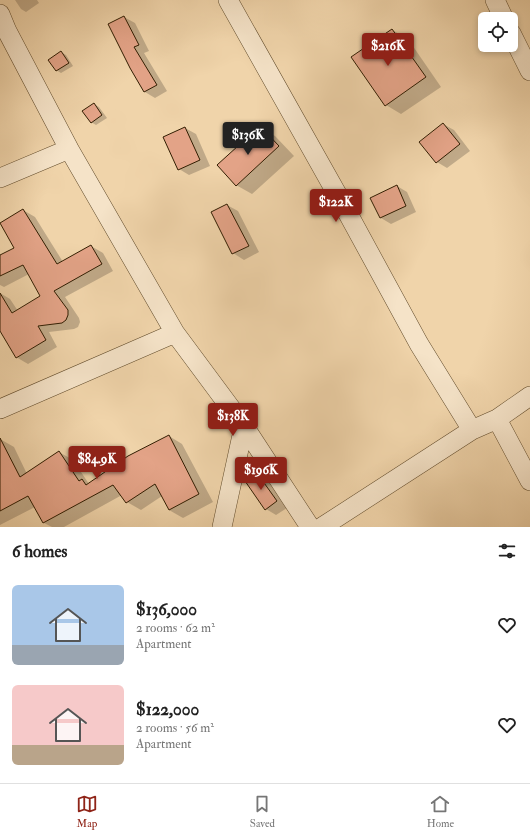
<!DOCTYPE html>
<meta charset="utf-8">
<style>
body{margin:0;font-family:"IM FELL Double Pica",serif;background:#f2f2f2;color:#222;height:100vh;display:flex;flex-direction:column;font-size:15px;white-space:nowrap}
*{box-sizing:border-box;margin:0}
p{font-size:13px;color:#767676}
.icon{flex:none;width:22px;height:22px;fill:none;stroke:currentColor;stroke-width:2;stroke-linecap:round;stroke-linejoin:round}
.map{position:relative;height:527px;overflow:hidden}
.sheet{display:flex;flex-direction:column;background:#fff;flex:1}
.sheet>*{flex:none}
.fabs{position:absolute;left:478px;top:12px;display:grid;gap:8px}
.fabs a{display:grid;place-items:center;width:40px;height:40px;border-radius:6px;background:#fff;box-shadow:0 2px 6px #0003;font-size:20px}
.price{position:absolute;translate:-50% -34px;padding:0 9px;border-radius:4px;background:#8f2418;color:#fff;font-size:13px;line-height:26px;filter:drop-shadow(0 1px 2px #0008)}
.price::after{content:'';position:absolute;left:50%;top:24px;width:12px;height:9px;margin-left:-6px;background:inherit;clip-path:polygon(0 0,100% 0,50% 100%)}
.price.selected{background:#222;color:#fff}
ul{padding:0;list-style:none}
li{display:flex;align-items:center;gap:12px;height:100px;padding:0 12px}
li span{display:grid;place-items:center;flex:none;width:112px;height:80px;border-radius:6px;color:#555}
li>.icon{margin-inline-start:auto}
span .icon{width:48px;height:48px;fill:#fffc;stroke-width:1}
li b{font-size:17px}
h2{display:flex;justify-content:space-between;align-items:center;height:48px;padding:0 12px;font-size:17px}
.dock{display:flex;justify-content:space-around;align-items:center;height:56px;border-top:1px solid #e0e0e0;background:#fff;font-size:11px;color:#767676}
.dock a{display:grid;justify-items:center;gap:2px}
.dock .selected{color:#8f2418}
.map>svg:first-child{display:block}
.shadow{fill:#0003}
.building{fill:#e3a387;stroke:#321e02}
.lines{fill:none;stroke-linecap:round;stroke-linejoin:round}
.minor-casing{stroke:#624c2c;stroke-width:20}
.minor{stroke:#f5e3c8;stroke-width:19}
</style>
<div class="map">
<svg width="530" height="527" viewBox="0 0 530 527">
<rect width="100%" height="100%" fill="#f0d4aa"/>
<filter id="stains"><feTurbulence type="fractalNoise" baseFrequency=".005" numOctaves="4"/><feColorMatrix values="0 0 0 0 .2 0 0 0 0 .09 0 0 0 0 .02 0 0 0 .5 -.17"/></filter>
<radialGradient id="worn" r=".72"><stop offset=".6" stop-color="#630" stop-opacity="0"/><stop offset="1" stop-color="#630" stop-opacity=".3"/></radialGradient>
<path class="shadow" d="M15 0H37L39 3 26 12 21 9Z
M124 17 135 23 149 51 144 53 167 91 155 98 145 92Z
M392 30 408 39 441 87 401 114 386 105Z
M61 52 66 55 73 66 61 73 56 70Z
M94 104 99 107 107 118 96 125 91 122Z
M443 124 454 130 470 151 447 168 437 162Z
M260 127 275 136 294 156 252 194 236 185Z
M185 128 196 134 210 166 189 175 179 169Z
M397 186 407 192 416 212 391 224 381 218Z
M227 205 238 211 259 252 244 260 233 253Z
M23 210 35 217 63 262 91 246 103 253 113 271 65 297 79 318 80 322 78 327 74 329 49 332 57 347 28 364 16 357 0 329V293L10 299 18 311 42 297 29 274 4 287 0 285V256L16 248 1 224Z
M169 436 182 444 213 502 183 518 169 510 162 496 141 510 127 502 122 495 64 527H52L44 523 35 507 0 525V439L14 447 27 474 59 452 73 460 89 484Z
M257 474 268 480 287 508 276 515 266 509Z"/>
<path class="building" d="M124 16 139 45 134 47 157 85 144 92 130 68 108 24Z
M392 29 426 77 385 106 351 57Z
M61 51 69 63 56 71 48 60Z
M94 103 102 115 91 123 82 111Z
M443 123 460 144 436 163 419 142Z
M260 126 279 146 236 186 217 165Z
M185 127 200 160 178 170 163 137Z
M397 185 406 206 380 218 370 198Z
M227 204 249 246 232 254 211 212Z
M23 209 57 264 91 245 102 264 54 291 68 310V315L66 320 62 323 38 326 46 340 16 358 0 331V293L12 313 40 296 23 265 0 276V255L14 248 0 223Z
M169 435 199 494 169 510 155 484 126 503 113 485 43 523 28 496 0 511V438L20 477 59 451 79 481 82 479 86 485 128 456Z
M257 473 277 501 265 510 245 481Z"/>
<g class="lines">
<g class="minor-casing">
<path id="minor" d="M228 0 346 210 419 344 472 430
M495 0 504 19
M0 14 7 31 69 149 175 333 244 426 310 527
M511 33 530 71
M0 178 69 149
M0 409 175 333
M497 419 530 481
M222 527 244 426
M322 527 472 430 497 419 530 396"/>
</g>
<use href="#minor" class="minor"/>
</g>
<rect width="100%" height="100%" filter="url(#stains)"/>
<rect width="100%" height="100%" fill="url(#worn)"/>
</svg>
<div class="fabs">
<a><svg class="icon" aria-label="locate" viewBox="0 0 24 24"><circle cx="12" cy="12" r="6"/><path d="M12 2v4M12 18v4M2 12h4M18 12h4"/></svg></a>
</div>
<b class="price" style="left:388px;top:67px">$216K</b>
<b class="price selected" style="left:248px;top:156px">$136K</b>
<b class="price" style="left:336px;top:223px">$122K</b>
<b class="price" style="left:233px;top:437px">$138K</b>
<b class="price" style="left:97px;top:480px">$84.9K</b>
<b class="price" style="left:261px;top:491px">$196K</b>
</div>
<section class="sheet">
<h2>6 homes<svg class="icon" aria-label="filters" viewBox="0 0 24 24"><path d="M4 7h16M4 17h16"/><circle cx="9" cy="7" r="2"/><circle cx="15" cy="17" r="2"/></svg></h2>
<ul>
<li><span style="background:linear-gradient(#a9c7e8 75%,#9aa5b1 0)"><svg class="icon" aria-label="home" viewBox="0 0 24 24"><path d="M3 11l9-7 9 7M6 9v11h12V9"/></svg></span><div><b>$136,000</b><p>2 rooms · 62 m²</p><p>Apartment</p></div><svg class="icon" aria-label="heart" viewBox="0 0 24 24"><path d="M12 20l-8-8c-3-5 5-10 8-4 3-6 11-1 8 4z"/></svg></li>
<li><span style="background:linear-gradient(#f6c9c9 75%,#b9a48a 0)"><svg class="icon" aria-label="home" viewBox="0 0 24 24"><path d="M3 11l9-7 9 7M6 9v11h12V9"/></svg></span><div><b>$122,000</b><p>2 rooms · 56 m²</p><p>Apartment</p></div><svg class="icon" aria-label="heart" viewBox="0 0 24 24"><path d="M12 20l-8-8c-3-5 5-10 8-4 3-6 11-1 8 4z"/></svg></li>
</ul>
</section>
<nav class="dock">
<a class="selected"><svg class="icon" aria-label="map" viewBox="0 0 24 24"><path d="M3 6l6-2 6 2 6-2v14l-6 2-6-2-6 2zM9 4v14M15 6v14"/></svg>Map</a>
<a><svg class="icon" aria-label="saved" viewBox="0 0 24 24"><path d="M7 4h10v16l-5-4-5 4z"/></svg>Saved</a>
<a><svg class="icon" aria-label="home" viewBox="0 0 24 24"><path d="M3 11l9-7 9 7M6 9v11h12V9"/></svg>Home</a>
</nav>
